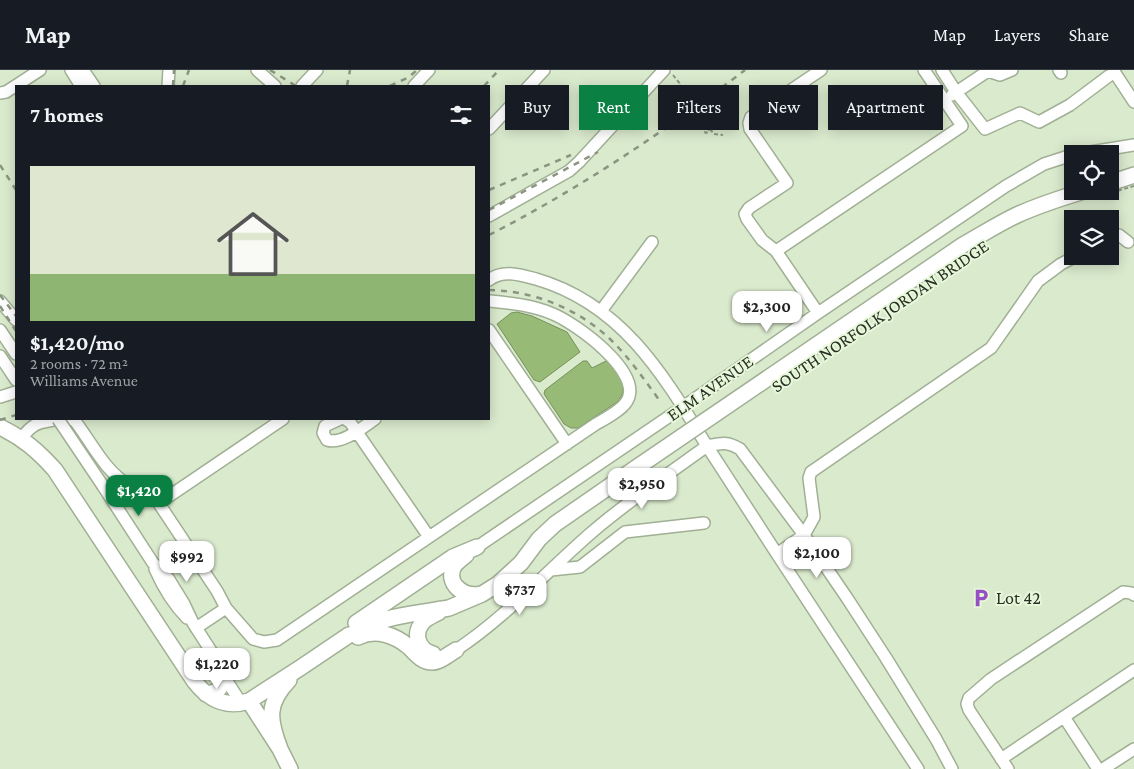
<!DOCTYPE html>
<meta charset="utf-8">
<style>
body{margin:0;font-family:"Crimson Pro",serif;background:#20242c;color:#f1f3f6;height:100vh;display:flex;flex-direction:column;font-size:19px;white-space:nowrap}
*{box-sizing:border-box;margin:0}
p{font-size:16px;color:#9ea1a6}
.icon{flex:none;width:28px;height:28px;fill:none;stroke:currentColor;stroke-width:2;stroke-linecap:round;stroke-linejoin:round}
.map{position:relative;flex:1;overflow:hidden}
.side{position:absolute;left:15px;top:15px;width:475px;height:335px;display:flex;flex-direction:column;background:#171b24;border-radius:0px;box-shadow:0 2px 12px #0003}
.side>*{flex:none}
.hud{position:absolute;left:505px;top:15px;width:475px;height:45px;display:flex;gap:10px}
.controls{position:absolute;left:1064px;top:75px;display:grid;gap:10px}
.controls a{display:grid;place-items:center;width:55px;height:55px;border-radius:0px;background:#171b24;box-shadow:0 2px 12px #0003;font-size:25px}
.price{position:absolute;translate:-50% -42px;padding:0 11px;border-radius:10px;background:#fff;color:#222;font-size:16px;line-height:32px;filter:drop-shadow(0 1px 2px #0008)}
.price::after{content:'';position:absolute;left:50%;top:30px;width:15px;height:11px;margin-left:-8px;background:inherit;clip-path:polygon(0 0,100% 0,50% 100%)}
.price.on{background:#0b8043;color:#fff}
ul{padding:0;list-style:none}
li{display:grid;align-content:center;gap:10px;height:265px;padding:0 15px}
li+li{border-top:1px solid #363941}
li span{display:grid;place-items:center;height:155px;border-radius:0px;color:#555}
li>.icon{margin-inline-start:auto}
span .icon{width:90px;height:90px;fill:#fffc;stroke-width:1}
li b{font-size:21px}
h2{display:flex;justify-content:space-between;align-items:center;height:60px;padding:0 15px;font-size:21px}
.tag{padding:0 18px;border-radius:0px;background:#171b24;box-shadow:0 2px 12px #0003;font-size:18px;line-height:45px}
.tag.on{background:#0b8043;color:#fff}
header{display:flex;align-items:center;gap:30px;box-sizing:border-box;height:70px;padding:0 25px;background:#171b24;border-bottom:1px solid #363941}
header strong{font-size:24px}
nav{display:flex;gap:28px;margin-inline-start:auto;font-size:18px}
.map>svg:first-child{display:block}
.water{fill:#97ba76;stroke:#76905d}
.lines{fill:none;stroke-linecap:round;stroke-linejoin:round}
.minor-casing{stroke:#a1b095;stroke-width:14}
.major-casing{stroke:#a1b095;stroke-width:18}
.path{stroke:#8d9984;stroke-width:2;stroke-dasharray:4 2.5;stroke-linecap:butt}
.minor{stroke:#fff;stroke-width:11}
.major{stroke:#fff;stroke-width:15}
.rail{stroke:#8a9580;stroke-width:2.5;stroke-dasharray:6 6;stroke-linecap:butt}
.minor-bridge-casing{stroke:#a1b095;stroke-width:14;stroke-linecap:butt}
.major-bridge-casing{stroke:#a1b095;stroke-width:18;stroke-linecap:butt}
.path-bridge{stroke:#8d9984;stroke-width:2;stroke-dasharray:4 2.5;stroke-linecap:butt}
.minor-bridge{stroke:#fff;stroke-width:11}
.major-bridge{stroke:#fff;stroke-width:15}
.labels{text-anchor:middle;stroke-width:4;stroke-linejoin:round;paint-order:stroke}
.street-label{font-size:18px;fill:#292f24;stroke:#e7f7da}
.poi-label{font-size:18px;fill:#292f24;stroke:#e7f7da;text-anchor:start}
</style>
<header>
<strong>Map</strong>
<nav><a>Map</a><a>Layers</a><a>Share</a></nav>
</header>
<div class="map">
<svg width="1134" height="699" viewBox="0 0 1134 699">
<rect width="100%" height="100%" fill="#daeacd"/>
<path class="water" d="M517 242 532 246 567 262 580 282 540 312 534 310 497 254 511 243Z
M583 291H587L592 298 606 291 609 293C618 306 631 317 617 332L578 358H571L564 354 544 324 545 320Z"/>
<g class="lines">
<g class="minor-casing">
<path id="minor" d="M71 0 81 16
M83 0 94 16
M257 0 275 16
M942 0 956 22 985 59 1020 43 1039 52 1070 35 1114 2
M1059 0 1061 3
M1113 0 1134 32
M168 16 169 0
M302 16 317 0
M414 16 429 0
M0 23 6 22 40 0
M952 25 988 1 1000 5 1012 0
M489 59 544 0
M1078 84 1134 75
M489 146 569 101 579 92 664 0
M1110 169 1119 165 1128 172
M776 181 962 56 924 0
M489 210C503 199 521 205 536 209 622 234 663 304 707 376 721 373 727 371 740 379L804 465 847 528 886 588 936 669 952 699
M0 231 16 250
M601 241 652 172
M818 243 776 181 762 170 747 149 745 144 749 138 787 113 750 59 749 53 751 47 821 0
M0 260 16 284
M489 260 567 374
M0 286 16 310
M0 327 16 322
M70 349 75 351C92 373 105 402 130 416 137 420 145 418 152 423L217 521 226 538 253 569 264 572 277 570 596 354C605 349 622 340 627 331 644 302 575 253 553 244 532 235 510 233 489 231
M340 349 325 356 323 363 327 370C342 375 363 357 375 349
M345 349 350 352 429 467
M21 369C34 351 40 353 59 349
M103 416 153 493 168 508 184 534 193 553 220 595 225 608 241 633
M159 433 283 349
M477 477 683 337 818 243 1006 116 1044 94 1072 85
M155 499C163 517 173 534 187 548
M551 500 580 497 625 462 704 453
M196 558 226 538
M456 580C506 547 546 502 591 463 628 431 668 404 707 376L777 484
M1064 647 1098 699
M1001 689 1134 600
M918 699 777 484 804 465 814 447 809 408 811 402 991 278 1038 211 1061 194 1076 186
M1008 699 969 640 967 634 969 628 991 609 1123 522 1131 523 1134 525
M1103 699 1134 679"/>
</g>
<g class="major-casing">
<path id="major" d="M1110 113 1134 105
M0 357C23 368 38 381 55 400L195 612C209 630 227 638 249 631L300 598 349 565
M466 485C461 489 457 492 454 496 445 514 464 528 481 524
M356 553 453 487 477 477
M356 561C384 546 418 543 449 538L482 524 498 514 521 493 539 469 555 454 636 398
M358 567C375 558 395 565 409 577 416 584 422 592 432 592 440 592 449 584 456 580
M433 584C418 580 412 563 424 551 428 547 434 545 439 542
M206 624C219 622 220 619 225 608
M249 631 280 679 290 699
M280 679C269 650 266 634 289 610"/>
</g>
<path class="path" d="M673 5 681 15 676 18 677 20 683 16
M711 58 705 62 706 63 711 60 714 64 723 65"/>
<use href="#minor" class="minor"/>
<use href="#major" class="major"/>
<path class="rail" d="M270 0 296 16
M173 16 174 0
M183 16 189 0
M347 16 350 0
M390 16 409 7 417 0
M484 16 499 0
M0 95 16 120
M489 120 571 85
M489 140 598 82
M489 165C579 119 664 62 745 0
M489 220C537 221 584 241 617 276 633 293 646 312 660 331
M0 225 16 246
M0 236 16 261
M0 350 16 345"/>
<g class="minor-bridge-casing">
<path id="minor-bridge" d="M58 349 103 416"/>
</g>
<g class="major-bridge-casing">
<path id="major-bridge" d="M636 398 963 175C981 165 998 154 1017 145 1039 135 1061 128 1084 121"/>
</g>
<path class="path-bridge" d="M683 16 711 58
M1093 128 1134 116"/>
<use href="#minor-bridge" class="minor-bridge"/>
<use href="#major-bridge" class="major-bridge"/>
</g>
<defs>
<g id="parking-bare" transform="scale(1.5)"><path d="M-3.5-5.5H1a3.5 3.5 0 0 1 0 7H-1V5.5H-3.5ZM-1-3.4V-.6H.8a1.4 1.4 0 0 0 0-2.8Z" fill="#9750c3" stroke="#e7f7da" stroke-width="2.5" paint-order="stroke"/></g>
</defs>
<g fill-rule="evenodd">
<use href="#parking-bare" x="981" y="528"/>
</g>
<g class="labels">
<g class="street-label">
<text transform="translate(880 246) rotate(-34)" y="6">SOUTH NORFOLK JORDAN BRIDGE</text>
<text transform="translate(710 318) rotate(-35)" y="6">ELM AVENUE</text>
</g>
<g class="poi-label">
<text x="996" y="534">Lot 42</text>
</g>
</g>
</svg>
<div class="controls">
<a><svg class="icon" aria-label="locate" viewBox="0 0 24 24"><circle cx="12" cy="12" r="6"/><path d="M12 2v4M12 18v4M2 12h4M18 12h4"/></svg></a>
<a><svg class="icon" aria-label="layers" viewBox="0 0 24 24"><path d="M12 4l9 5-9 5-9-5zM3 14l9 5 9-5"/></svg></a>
</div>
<b class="price" style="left:767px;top:263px">$2,300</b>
<b class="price" style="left:642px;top:440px">$2,950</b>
<b class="price on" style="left:139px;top:447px">$1,420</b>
<b class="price" style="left:817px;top:509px">$2,100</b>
<b class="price" style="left:187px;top:513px">$992</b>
<b class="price" style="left:520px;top:546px">$737</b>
<b class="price" style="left:217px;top:620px">$1,220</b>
<div class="hud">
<a class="tag">Buy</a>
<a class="tag on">Rent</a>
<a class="tag">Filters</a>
<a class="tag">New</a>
<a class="tag">Apartment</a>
</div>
<section class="side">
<h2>7 homes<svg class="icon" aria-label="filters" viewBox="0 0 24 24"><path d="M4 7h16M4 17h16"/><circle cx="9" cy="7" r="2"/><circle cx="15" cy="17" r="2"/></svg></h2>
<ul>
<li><span style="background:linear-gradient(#dfe7d0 70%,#8fb573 0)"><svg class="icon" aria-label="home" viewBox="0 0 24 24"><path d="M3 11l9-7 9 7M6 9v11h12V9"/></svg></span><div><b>$1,420/mo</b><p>2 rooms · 72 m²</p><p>Williams Avenue</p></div></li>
</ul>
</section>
</div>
